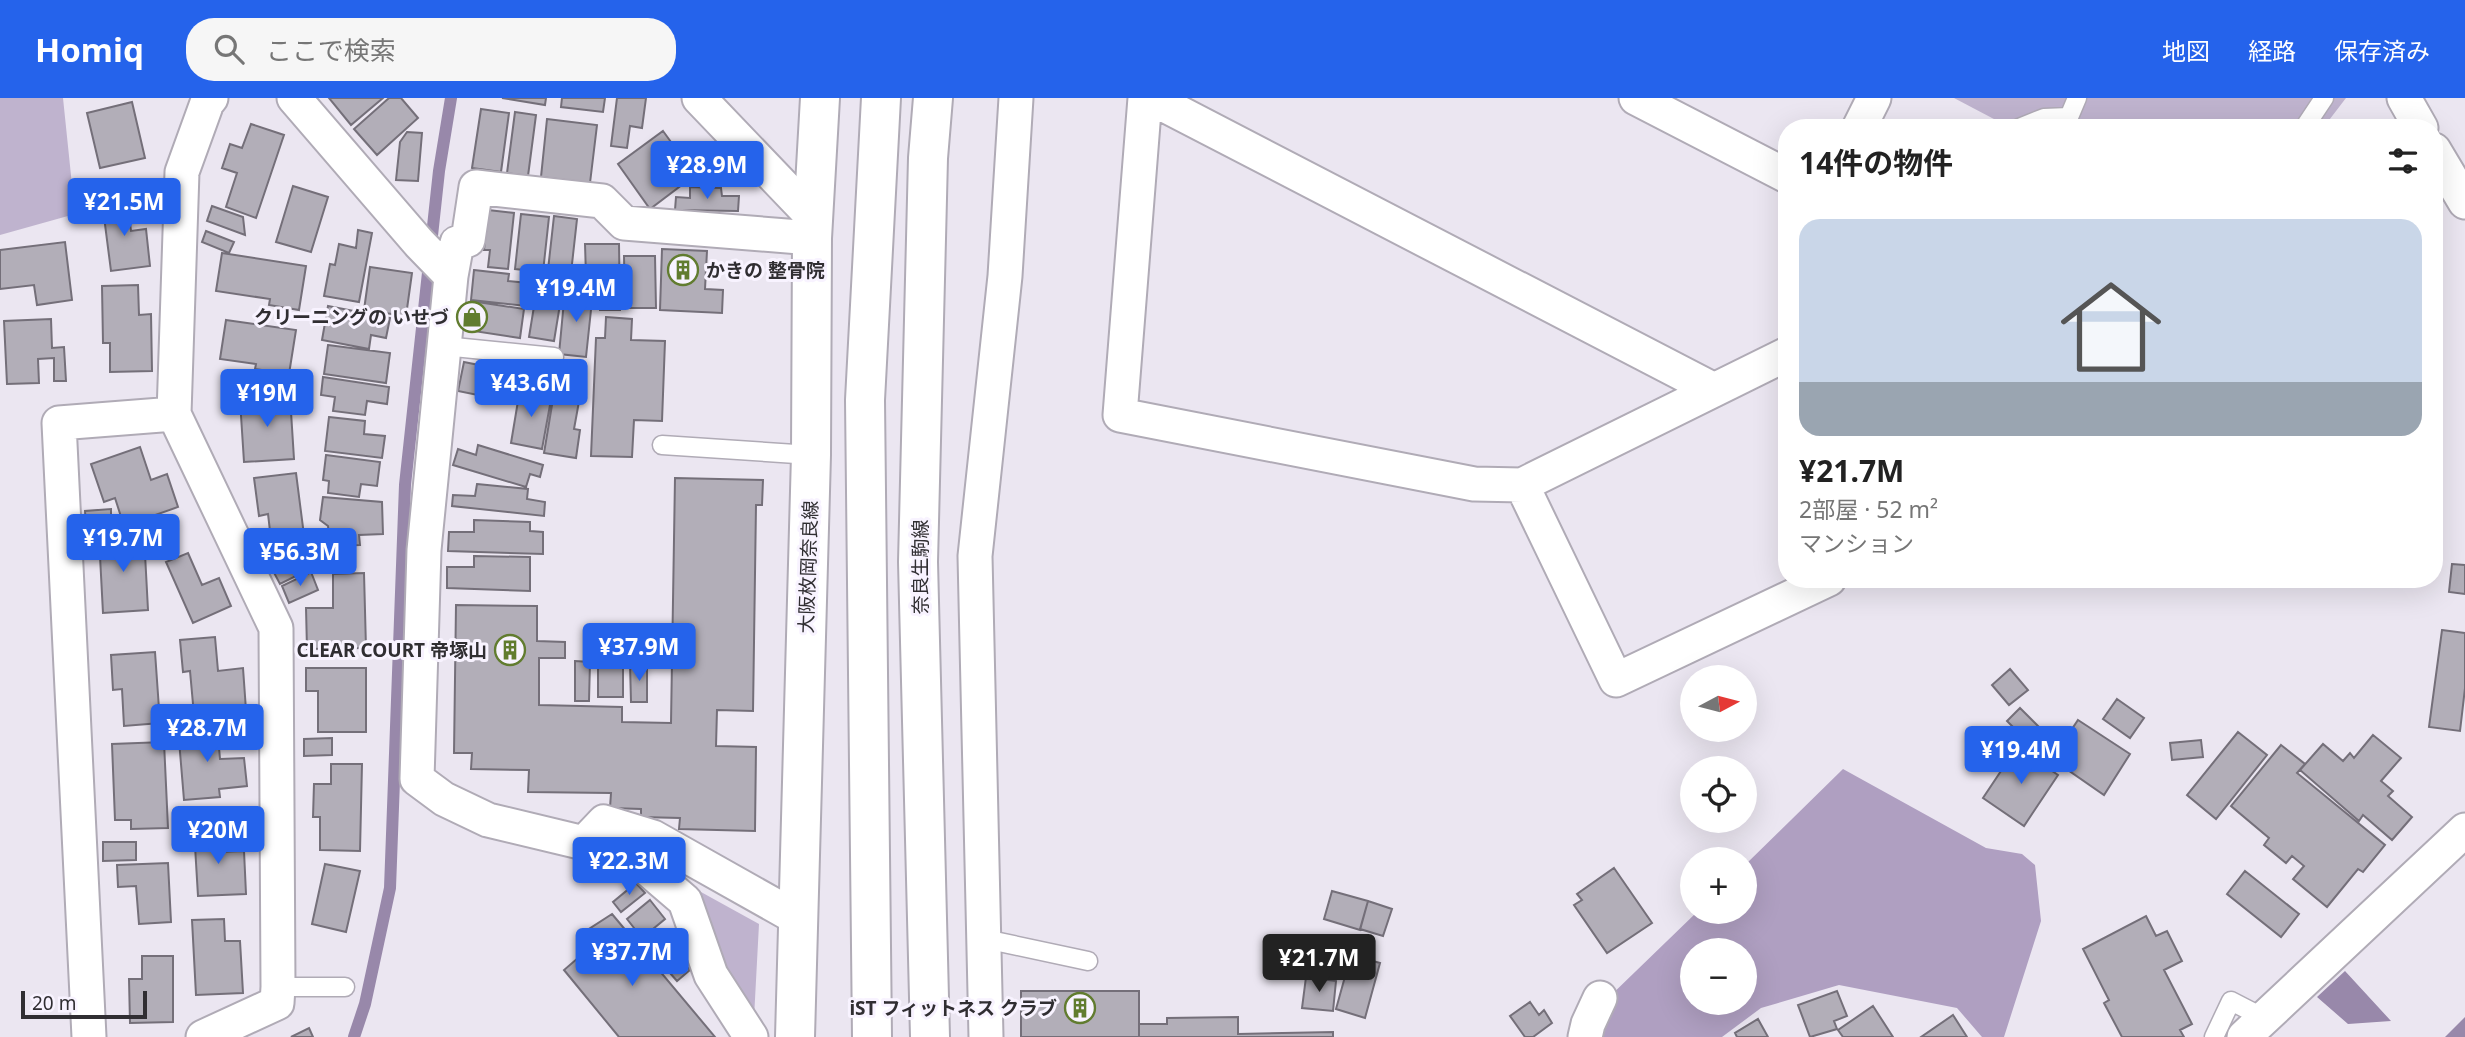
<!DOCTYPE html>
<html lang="ja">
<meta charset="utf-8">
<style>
body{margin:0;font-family:"Noto Sans","Noto Sans JP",sans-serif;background:#f6f6f6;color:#222;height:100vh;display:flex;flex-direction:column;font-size:26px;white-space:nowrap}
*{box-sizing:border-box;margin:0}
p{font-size:23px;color:#767676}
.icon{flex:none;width:38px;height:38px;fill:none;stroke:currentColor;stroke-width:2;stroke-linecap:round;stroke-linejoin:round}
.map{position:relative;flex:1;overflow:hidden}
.sheet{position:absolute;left:1778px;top:21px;width:665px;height:469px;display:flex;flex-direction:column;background:#fff;border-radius:28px;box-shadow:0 7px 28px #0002}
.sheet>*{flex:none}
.needle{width:46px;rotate:83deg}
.controls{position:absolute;left:1680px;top:567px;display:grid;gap:14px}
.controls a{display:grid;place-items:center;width:77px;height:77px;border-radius:50%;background:#fff;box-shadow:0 7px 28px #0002;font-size:35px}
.scale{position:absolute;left:21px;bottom:18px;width:126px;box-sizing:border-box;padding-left:7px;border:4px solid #302e32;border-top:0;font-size:19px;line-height:24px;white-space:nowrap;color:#302e32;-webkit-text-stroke:5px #f8f3ff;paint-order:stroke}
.price{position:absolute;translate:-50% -60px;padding:0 16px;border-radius:7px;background:#2563eb;color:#fff;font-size:23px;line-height:46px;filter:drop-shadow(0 2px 4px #0008)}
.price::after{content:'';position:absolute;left:50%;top:42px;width:21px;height:16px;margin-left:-10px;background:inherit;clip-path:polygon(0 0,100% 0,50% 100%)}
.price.selected{background:#222;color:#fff}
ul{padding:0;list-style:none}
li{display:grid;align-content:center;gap:14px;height:371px;padding:0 21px}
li+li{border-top:2px solid #e0e0e0}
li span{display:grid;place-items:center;height:217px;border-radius:21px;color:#555}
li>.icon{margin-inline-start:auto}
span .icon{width:126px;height:126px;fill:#fffc;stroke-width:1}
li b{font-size:30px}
h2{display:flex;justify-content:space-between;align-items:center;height:84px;padding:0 21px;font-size:30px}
header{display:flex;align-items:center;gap:42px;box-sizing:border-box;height:98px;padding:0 35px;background:#2563eb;color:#fff}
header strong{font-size:33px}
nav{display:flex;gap:38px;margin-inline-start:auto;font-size:24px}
.search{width:490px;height:63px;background:#f6f6f6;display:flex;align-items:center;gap:18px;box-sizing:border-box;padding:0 24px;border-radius:28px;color:#767676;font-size:26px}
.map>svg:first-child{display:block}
.green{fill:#bfb3ce}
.forest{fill:#af9fc1;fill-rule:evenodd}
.water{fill:#9888aa}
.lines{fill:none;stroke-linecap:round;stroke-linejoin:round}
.stream{stroke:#9888aa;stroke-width:12}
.building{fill:#b2aeb8;stroke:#746f79;stroke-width:2}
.lane-casing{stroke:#b0abb6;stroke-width:21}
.street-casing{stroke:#b0abb6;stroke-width:37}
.secondary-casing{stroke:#b0abb6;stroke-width:42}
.primary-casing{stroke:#b0abb6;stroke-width:42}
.lane{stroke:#fff;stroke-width:18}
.street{stroke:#fff;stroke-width:33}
.secondary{stroke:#fff;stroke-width:38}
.primary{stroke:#fff;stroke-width:38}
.labels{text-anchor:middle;stroke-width:6;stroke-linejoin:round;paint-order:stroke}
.poi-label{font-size:19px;font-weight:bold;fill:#302e32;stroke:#f8f3ff;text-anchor:end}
.street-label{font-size:19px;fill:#302e32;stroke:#f8f3ff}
</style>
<header>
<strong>Homiq</strong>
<div class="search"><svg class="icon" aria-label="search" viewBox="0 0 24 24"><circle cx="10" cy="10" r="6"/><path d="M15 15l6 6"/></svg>ここで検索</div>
<nav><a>地図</a><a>経路</a><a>保存済み</a></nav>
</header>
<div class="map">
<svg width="2465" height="939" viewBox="0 0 2465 939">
<rect width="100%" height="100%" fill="#ebe6f1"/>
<path class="green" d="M0 0H63L75 116 0 137Z
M1954 0H2346L2323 30H2011Z
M701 794 759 826 754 920 717 860 697 799Z"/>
<path class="forest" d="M1843 671 1986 750 2022 756 2035 767 2041 823 2004 939H1982L1957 910 1839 887 1761 910 1722 939H1593L1605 903 1697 814H1745V767ZM1692 852H1745V905H1692Z"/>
<path class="water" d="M2345 873 2391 923 2348 926 2317 899Z
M2465 919V939H2445Z"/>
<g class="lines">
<path class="stream" d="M354 939 365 906 390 790 405 387 439 73 451 0"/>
</g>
<path class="building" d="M329 0H383L351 27Z
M389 0H401L418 20 377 57 354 31Z
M502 0H546L545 7Z
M562 0H605L603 14 561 9Z
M617 0H646L642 30 630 28 627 50 611 48Z
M132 4 145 60 100 70 87 15Z
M481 11 509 15 501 74 472 70Z
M515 14 536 17 528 78 507 75Z
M547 21 597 27 590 85 541 79Z
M251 26 284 37 256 120 226 109 237 75 222 70 230 46 242 50Z
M663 33 695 77 650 111 618 66Z
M407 34 422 35 418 83 396 82 400 44Z
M293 88 328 99 311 154 276 144Z
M690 89 721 90 722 98H739L738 113 675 112 676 99 690 100Z
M127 100 131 133 146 131 150 168 111 173 102 103Z
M212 108 243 119 245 137 207 123Z
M488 112 514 115 508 171 488 169 490 152H484Z
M521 116 549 119 543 174 515 171Z
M554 118 577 121 571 175 548 172Z
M358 132 372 135 359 204 324 198 330 166 335 167 339 146 356 150Z
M206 133 234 144 229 155 202 144Z
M65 144 72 202 37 207 34 187 0 191V152Z
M585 146H619L620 212H600V178H586Z
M662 151 707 153 705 191 723 192 722 215 660 212Z
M222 155 306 168 299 212 269 207 270 201 216 193Z
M624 158H655L656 210H625Z
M370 169 412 175 406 218 364 212Z
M474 172 509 176 508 183 528 185 526 208 471 202Z
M538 184 563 188 554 243 529 239Z
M138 187 139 217 151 216 152 273 110 274V245H103L102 188Z
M571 191 593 193 586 259 559 256 564 203 570 204Z
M471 203 524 211 520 240 467 232Z
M328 208 390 220 386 240 371 237 369 251 322 242Z
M606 219 632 221 631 242 665 243 662 323 634 322 632 359 591 358 596 240H605Z
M51 221 52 250 64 249 66 283H54V260L38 261 39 285 7 286 4 223Z
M226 222 296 232 289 276 255 271 256 266 220 261Z
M328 247 390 255 386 285 324 276Z
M464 264 518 275 512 304 458 293Z
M323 279 389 289 387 306 367 303 365 317 333 313 335 299 321 297Z
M556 283 582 287 574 331 580 332 576 360 544 355Z
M520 291 552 296 542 351 511 345Z
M290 298 294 361 244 364 240 302Z
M329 319 365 323 364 336 385 338 382 360 325 353Z
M478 347 543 367 540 379 530 376 526 389 453 367 458 351 476 357Z
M140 349 151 382 167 376 178 409 124 428 115 400 104 404 91 366Z
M326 357 380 364 377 388 361 386 359 399 328 395 329 383 323 382Z
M296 375 305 445 272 450 268 416 259 418 254 380Z
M675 380 763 382 762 407H756L753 613 717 612 716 648 756 649 755 733 679 731 680 720 641 719V711L610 710 611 695 528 694 529 672 471 671 472 655H454L456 507 537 508V543L565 544V560H539V607L622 609V624L671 625Z
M477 386 528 391 527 401 545 404 544 418 452 408 453 397 475 398Z
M323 399 382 404 383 436 359 437 360 447 330 448 328 428 320 422Z
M111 411V427L86 428 85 413Z
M474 422 530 424V433L543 434V456L448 453 449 434H474Z
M144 437 148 512 103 515 99 439Z
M304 453 312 470 280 486 271 469Z
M188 455 202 487 219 480 231 508 193 525 166 464Z
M474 458 530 459V493L447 490V469H474Z
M2452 466 2465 467V496L2449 494Z
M311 474 318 492 289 505 282 488Z
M364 475 366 550 307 551 306 510H333V476Z
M2442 532 2465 535V590L2460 633 2429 629Z
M215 539 218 573 243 570 246 612 194 617 190 573 183 574 180 542Z
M155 554 160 625 124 628 122 591 113 592 111 557Z
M575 563 590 564 589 603H575Z
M598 565H623V599H598Z
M630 565 647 566V604H631Z
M306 570H366V634H318V593H306Z
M2010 571 2028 592 2009 607 1992 587Z
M2117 601 2144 620 2130 640 2103 621Z
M2020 610 2049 639 2036 652 2007 623Z
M2078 622 2130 656 2104 697 2052 661Z
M217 627 220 661 244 660 247 688 219 691 220 699 184 702 178 630Z
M2238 634 2267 657 2216 721 2187 697Z
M2373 637 2401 660 2381 683 2393 693 2388 698 2412 719 2392 742 2363 717 2359 723 2300 672 2323 646 2343 663 2350 655 2354 660Z
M332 640V657L304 658V641Z
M2201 642 2203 659 2172 662 2170 645Z
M164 644 168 730 131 731V722H115L112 646Z
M2281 647 2305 666 2297 675 2385 747 2363 774 2358 771 2327 809 2293 781 2304 768 2292 758 2286 765 2264 747 2269 740 2231 708Z
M2017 649 2058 677 2024 728 1983 700Z
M331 666H362L360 753 320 752V719H313L314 686H331Z
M219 730 220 754 244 753 246 796 198 798 194 731Z
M103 744H136V762L103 763Z
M168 765 171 824 139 826 136 788 118 789 117 767Z
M325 766 360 773 346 834 312 826Z
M1614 770 1652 825 1607 855 1574 807 1582 802 1577 796Z
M2245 773 2299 816 2281 839 2227 796Z
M636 785 645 795 621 814 613 804Z
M1332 793 1368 803 1360 832 1324 821Z
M650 802 665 821 642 840 627 821Z
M1368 803 1392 811 1383 838 1360 831Z
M612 816 715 939H619L564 872 600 841 589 831Z
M2146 818 2156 838 2167 833 2182 863 2164 872 2192 926 2180 932 2184 939H2122L2104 905 2109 902 2083 851Z
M224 821 225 843H240L243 895 196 897 192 822Z
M662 837 677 856 665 866 650 847Z
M1351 857 1380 865 1365 920 1336 911Z
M142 858H173V924L130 925 129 881H142Z
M683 864 690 872 677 883 670 875Z
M1306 879 1336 883 1333 913 1302 910Z
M1021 893H1139V939H1021Z
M1837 893 1847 918 1834 923 1837 931 1810 939 1798 907Z
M1530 904 1539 917 1544 912 1552 925 1533 939H1525L1510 918Z
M1873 908 1893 939H1843L1838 932Z
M1953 917 1967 939H1921Z
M1238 919V936L1333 934V939H1139V926H1167V920Z
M1758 921 1768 939H1737L1735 935Z
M309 930 313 939H291Z"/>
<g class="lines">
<g class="lane-casing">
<path id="lane" d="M2069 19 2077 0
M2019 30 2044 20 2069 19
M2304 30 2324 0
M444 248 554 259
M662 347 811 357
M985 841 1088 863
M278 889H345
M2214 939 2231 903 2264 920"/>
</g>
<g class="street-casing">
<path id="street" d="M294 0 419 145 451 178
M699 0 812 118
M1145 0 1120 317 1474 386 1522 387 1787 256
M1151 0 1714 292
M1636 0 1787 78
M2404 0 2421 30
M1859 30 1874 0
M2434 52 2465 104
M1522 387 1616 582 1829 481
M584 745 604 724 653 739 797 820
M89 939 59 325 174 316
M203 939 277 905 278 889 276 530 174 316 182 74 207 5 211 0
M751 939 711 877 685 803 643 767 584 745 488 722 444 701 417 681 424 452 451 178 457 145 468 142 476 89 602 103 624 125 812 140
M986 939 975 458 1005 178 1016 0
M1585 939 1588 926 1600 900
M2244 939 2465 732"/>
</g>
<g class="secondary-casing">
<path id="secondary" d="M795 939 811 357 812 140 820 0"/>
</g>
<g class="primary-casing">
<path id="primary" d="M872 939 865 302 881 0
M930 939 918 464 928 60 933 0"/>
</g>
<use href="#lane" class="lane"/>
<use href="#street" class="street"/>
<use href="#secondary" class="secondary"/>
<use href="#primary" class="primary"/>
</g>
<defs>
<g id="building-ring" transform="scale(1.575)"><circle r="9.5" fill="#f8f3ff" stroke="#617c2f" stroke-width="1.5"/><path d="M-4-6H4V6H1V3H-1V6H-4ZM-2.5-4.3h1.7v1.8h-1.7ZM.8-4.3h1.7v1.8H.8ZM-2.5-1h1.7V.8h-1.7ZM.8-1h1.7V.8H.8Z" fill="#617c2f"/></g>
<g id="shop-ring" transform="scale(1.575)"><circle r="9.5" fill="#f8f3ff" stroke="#617c2f" stroke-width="1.5"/><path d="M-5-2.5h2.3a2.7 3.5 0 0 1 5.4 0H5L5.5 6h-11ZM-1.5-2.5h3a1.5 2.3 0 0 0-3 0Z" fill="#617c2f"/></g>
</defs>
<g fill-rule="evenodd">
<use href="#building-ring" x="683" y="172"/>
<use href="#shop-ring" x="472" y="219"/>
<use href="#building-ring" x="510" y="552"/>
<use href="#building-ring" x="1080" y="910"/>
</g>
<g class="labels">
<g class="poi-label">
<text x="706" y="179" text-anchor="start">かきの 整骨院</text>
<text x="449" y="226">クリーニングの いせづ</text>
<text x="487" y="559">CLEAR COURT 帝塚山</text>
<text x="1057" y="917">iST フィットネス クラブ</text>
</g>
<g class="street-label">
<text transform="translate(808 469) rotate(-88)" y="7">大阪枚岡奈良線</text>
<text transform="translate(920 469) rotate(-90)" y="7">奈良生駒線</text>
</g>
</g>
</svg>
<div class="controls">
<a><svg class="needle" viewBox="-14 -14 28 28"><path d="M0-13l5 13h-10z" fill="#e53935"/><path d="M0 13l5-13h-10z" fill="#767676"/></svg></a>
<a><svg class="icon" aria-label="locate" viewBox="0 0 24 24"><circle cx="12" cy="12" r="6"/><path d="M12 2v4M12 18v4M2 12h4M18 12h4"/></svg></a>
<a>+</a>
<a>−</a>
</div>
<div class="scale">20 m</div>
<b class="price" style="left:707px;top:103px">¥28.9M</b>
<b class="price" style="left:124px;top:140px">¥21.5M</b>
<b class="price" style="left:576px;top:226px">¥19.4M</b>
<b class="price" style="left:531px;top:321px">¥43.6M</b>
<b class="price" style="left:267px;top:331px">¥19M</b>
<b class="price" style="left:123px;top:476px">¥19.7M</b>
<b class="price" style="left:300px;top:490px">¥56.3M</b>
<b class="price" style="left:639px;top:585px">¥37.9M</b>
<b class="price" style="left:207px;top:666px">¥28.7M</b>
<b class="price" style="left:2021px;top:688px">¥19.4M</b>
<b class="price" style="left:218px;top:768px">¥20M</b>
<b class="price" style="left:629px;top:799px">¥22.3M</b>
<b class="price" style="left:632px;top:890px">¥37.7M</b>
<b class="price selected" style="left:1319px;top:896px">¥21.7M</b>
<section class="sheet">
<h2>14件の物件<svg class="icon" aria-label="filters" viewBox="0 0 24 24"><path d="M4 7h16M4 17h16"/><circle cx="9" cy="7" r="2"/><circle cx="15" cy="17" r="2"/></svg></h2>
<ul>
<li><span style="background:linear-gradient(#c9d6e8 75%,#9aa5b1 0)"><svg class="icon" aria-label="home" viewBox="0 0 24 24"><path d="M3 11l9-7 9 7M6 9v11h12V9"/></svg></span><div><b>¥21.7M</b><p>2部屋 · 52 m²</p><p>マンション</p></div></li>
</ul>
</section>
</div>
